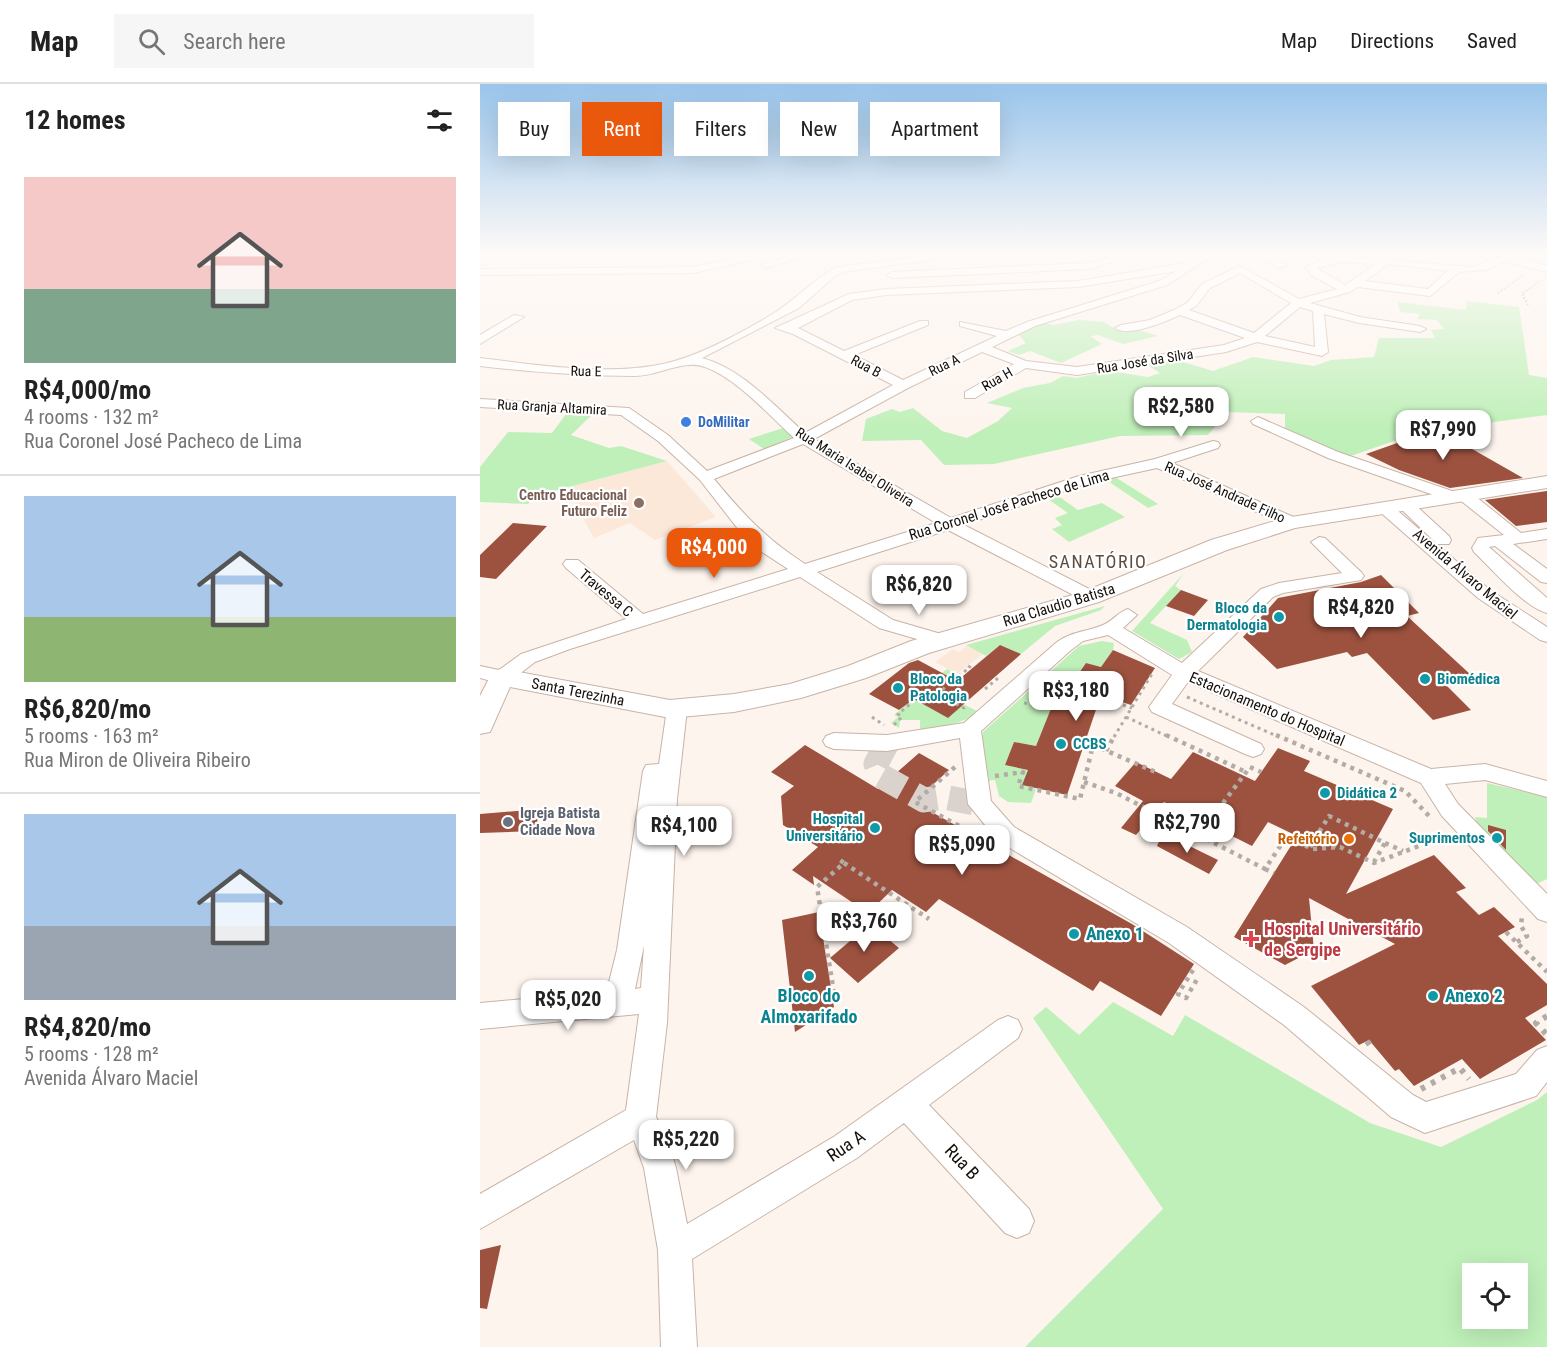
<!DOCTYPE html>
<meta charset="utf-8">
<style>
body{margin:0;font-family:"Roboto Condensed",sans-serif;background:#f6f6f6;color:#222;height:100vh;display:flex;flex-direction:column;font-size:22px;white-space:nowrap}
*{box-sizing:border-box;margin:0}
p{font-size:20px;color:#767676}
.icon{flex:none;width:33px;height:33px;fill:none;stroke:currentColor;stroke-width:2;stroke-linecap:round;stroke-linejoin:round}
.map{position:relative;flex:1;overflow:hidden}
.details{display:flex;flex-direction:column;background:#fff;width:480px}
.details>*{flex:none}
.top-card{position:absolute;left:18px;top:18px;width:570px;height:54px;display:flex;gap:12px}
.controls{position:absolute;left:982px;top:1179px;display:grid;gap:12px}
.controls a{display:grid;place-items:center;width:66px;height:66px;border-radius:0px;background:#fff;box-shadow:0 6px 24px #0002;font-size:30px}
.price{position:absolute;translate:-50% -51px;padding:0 14px;border-radius:12px;background:#fff;color:#222;font-size:20px;line-height:39px;filter:drop-shadow(0 2px 3px #0008)}
.price::after{content:'';position:absolute;left:50%;top:36px;width:18px;height:14px;margin-left:-9px;background:inherit;clip-path:polygon(0 0,100% 0,50% 100%)}
.price.current{background:#ea580c;color:#fff}
ul{padding:0;list-style:none}
li{display:grid;align-content:center;gap:12px;height:318px;padding:0 24px}
li+li{border-top:2px solid #e0e0e0}
li span{display:grid;place-items:center;height:186px;border-radius:0px;color:#555}
li>.icon{margin-inline-start:auto}
span .icon{width:108px;height:108px;fill:#fffc;stroke-width:1}
li b{font-size:26px}
h2{display:flex;justify-content:space-between;align-items:center;height:72px;padding:0 24px;font-size:26px}
.pill{padding:0 21px;border-radius:0px;background:#fff;box-shadow:0 6px 24px #0002;font-size:21px;line-height:54px}
.pill.current{background:#ea580c;color:#fff}
header{display:flex;align-items:center;gap:36px;box-sizing:border-box;height:84px;padding:0 30px;background:#fff;border-bottom:2px solid #e0e0e0}
header strong{font-size:28px}
nav{display:flex;gap:33px;margin-inline-start:auto;font-size:21px}
.search{width:420px;height:54px;background:#f6f6f6;display:flex;align-items:center;gap:15px;box-sizing:border-box;padding:0 21px;border-radius:0px;color:#767676;font-size:22px}
main{display:flex;flex:1;min-height:0}
.map>svg:first-child{display:block}
.education{fill:#fce8d9}
.green{fill:#bff0b9;fill-rule:evenodd}
.building{fill:#9d523f}
.lines{fill:none;stroke-linecap:round;stroke-linejoin:round}
.minor-tunnel{stroke:#dad2cc;stroke-width:25;stroke-dasharray:25 12;stroke-linecap:butt}
.minor-casing{stroke:#c8b3a6;stroke-width:2}
.major-casing{stroke:#c8b3a6;stroke-width:2}
.path-far3{stroke:#b3aba5;stroke-width:2;stroke-dasharray:1.5 2;stroke-linecap:butt}
.path-far2{stroke:#b3aba5;stroke-width:3;stroke-dasharray:3 4;stroke-linecap:butt}
.path-far1{stroke:#b3aba5;stroke-width:4.5;stroke-dasharray:4 5;stroke-linecap:butt}
.path{stroke:#b3aba5;stroke-width:6;stroke-dasharray:4.5 7;stroke-linecap:butt}
.minor{fill:#fff;fill-rule:evenodd}
.major{fill:#fff;fill-rule:evenodd}
.shop-dot{fill:#3f7fe0;stroke:#fff;stroke-width:2}
.education-dot{fill:#8d6e63;stroke:#fff;stroke-width:2}
.culture-dot{fill:#0f9aa8;stroke:#fff;stroke-width:2}
.worship-dot{fill:#6b7280;stroke:#fff;stroke-width:2}
.food-dot{fill:#e8710a;stroke:#fff;stroke-width:2}
.health-dot{fill:#e0444e;stroke:#fff;stroke-width:2}
.labels{text-anchor:middle;stroke-width:4.5;stroke-linejoin:round;paint-order:stroke}
.far-street-label{font-size:14px;fill:#150e09;stroke:#fff}
.far-shop-label{font-size:14px;font-weight:bold;fill:#366cbe;stroke:#fff;text-anchor:start}
.far-education-label{font-size:14px;font-weight:bold;fill:#785e54;stroke:#fff;text-anchor:end}
.street-label{font-size:15px;fill:#150e09;stroke:#fff}
.culture-label{font-size:15px;font-weight:bold;fill:#0d838f;stroke:#fff;text-anchor:start}
.worship-label{font-size:15px;font-weight:bold;fill:#5b616d;stroke:#fff;text-anchor:start}
.food-label{font-size:15px;font-weight:bold;fill:#c56008;stroke:#fff;text-anchor:end}
.quarter-label{font-size:18px;letter-spacing:1.5px;fill:#5d4c40;stroke:#fff}
.near-health-label{font-size:18px;font-weight:bold;fill:#be3a42;stroke:#fff;text-anchor:start}
.near-culture-label{font-size:18px;font-weight:bold;fill:#0d838f;stroke:#fff;text-anchor:start}
.near-street-label{font-size:18px;fill:#150e09;stroke:#fff}
</style>
<header>
<strong>Map</strong>
<div class="search"><svg class="icon" aria-label="search" viewBox="0 0 24 24"><circle cx="10" cy="10" r="6"/><path d="M15 15l6 6"/></svg>Search here</div>
<nav><a>Map</a><a>Directions</a><a>Saved</a></nav>
</header>
<main>
<section class="details">
<h2>12 homes<svg class="icon" aria-label="filters" viewBox="0 0 24 24"><path d="M4 7h16M4 17h16"/><circle cx="9" cy="7" r="2"/><circle cx="15" cy="17" r="2"/></svg></h2>
<ul>
<li><span style="background:linear-gradient(#f6c9c9 60%,#7fa58c 0)"><svg class="icon" aria-label="home" viewBox="0 0 24 24"><path d="M3 11l9-7 9 7M6 9v11h12V9"/></svg></span><div><b>R$4,000/mo</b><p>4 rooms · 132 m²</p><p>Rua Coronel José Pacheco de Lima</p></div></li>
<li><span style="background:linear-gradient(#a9c7e8 65%,#8fb573 0)"><svg class="icon" aria-label="home" viewBox="0 0 24 24"><path d="M3 11l9-7 9 7M6 9v11h12V9"/></svg></span><div><b>R$6,820/mo</b><p>5 rooms · 163 m²</p><p>Rua Miron de Oliveira Ribeiro</p></div></li>
<li><span style="background:linear-gradient(#a9c7e8 60%,#9aa5b1 0)"><svg class="icon" aria-label="home" viewBox="0 0 24 24"><path d="M3 11l9-7 9 7M6 9v11h12V9"/></svg></span><div><b>R$4,820/mo</b><p>5 rooms · 128 m²</p><p>Avenida Álvaro Maciel</p></div></li>
</ul>
</section>
<div class="map">
<svg width="1067" height="1263" viewBox="0 0 1067 1263">
<rect width="100%" height="100%" fill="#fdf4ee"/>
<path class="education" d="M187 377 236 433 175 456 150 439 114 454 86 404Z
M487 562 503 570 477 590 455 578 473 565 479 568Z"/>
<path class="green" d="M987 217 1039 223 1049 291 1067 294V331L940 348 868 373 805 344V330L747 328 728 351 640 352 514 380 464 381 441 356 382 357 386 335 412 325 420 328 433 324 462 347 487 354 518 337 532 324 507 319 543 304 570 299 583 292 596 294 630 287 668 293 680 289 666 280 693 275 733 287 773 273 834 282 851 276 894 273 899 254H955L951 246 964 245 957 236 937 235 940 230 920 228 918 218 986 226Z
M599 236 624 238 637 246 656 245 678 252 643 260 618 251 610 252 622 260 581 279 550 267 539 271 528 267 546 259 537 249 562 238 573 241Z
M89 326 115 328 91 351 129 364 141 362 187 377 55 412 48 420 0 418V383L28 348 72 349Z
M303 344 313 353 284 365 269 355Z
M632 391 678 420 668 424 622 393Z
M574 409 598 426 622 419 645 433 589 458 572 445 582 441 575 434 588 429 565 413Z
M704 489 695 502 701 506 670 539 707 556 712 568 699 575 652 547Z
M625 522 621 526 575 542 541 570 520 561 506 572 486 561Z
M622 557 634 559 633 566 621 583 606 579 590 601 630 617 627 626 617 624V620L576 612 556 662 534 658 525 681 548 686 542 701 556 705 551 719 528 718 519 712 515 696 507 697 501 674 503 648 599 562Z
M467 585 482 593 463 610 499 628C482 640 461 643 440 645V636H420L419 644 411 639 418 633 414 631 456 597 454 595Z
M1007 699 1067 713V795L1048 804 1000 754 995 733 1007 734Z
M633 918 693 952 705 931 890 1039 961 1063 1057 1016 1067 1008V1263H545L683 1125 553 934 566 923 599 951ZM993 1190H1038V1234H993Z"/>
<path class="building" d="M957 345 1043 394 970 404 919 386 886 370Z
M1067 407V438L1036 442 1005 416Z
M33 439 67 442 16 495 0 493V471Z
M901 491 939 529 927 532 991 591 963 598 991 626 953 636 887 569 872 573 867 568 797 585 763 553 798 514 881 498Z
M701 506 728 516 714 532 686 522Z
M520 561 541 570 468 634 434 615 419 626 389 610 429 579 438 576 477 597Z
M633 566 675 584 651 621 621 611 587 711 542 701 548 686 525 681 534 658 556 662 576 612 582 613 606 579 621 583Z
M325 661 398 705 439 669 469 686 434 718 652 840 714 880 681 932 620 897 613 907 459 815 446 828 412 806 388 829 333 792 334 801 312 786 338 763 303 741 301 712 314 702 291 688Z
M798 664 830 677 824 687 913 725 866 810 954 771 986 804 976 808 999 831 1014 823 1035 843 1018 852 1067 900V921L1045 934 1066 956 1000 995 982 975 934 1002 919 985 915 987 889 956 879 961 831 902 915 860 829 814 834 866 805 881 754 853 817 752 788 738 772 762 684 718 656 751 641 744 663 717 635 702 656 678 691 695 713 668 775 697Z
M60 725 55 747 0 749V730Z
M1008 741 1026 746V766L1008 747Z
M683 749 738 776 729 790 677 762Z
M339 828 354 923 315 948 302 836Z
M390 840 419 864 378 899 350 874Z
M21 1161 7 1225 0 1224V1166Z"/>
<g class="lines">
<path class="minor-tunnel" d="M407 659 396 680 401 692 444 716 464 713 500 720"/>
<g class="minor-casing">
<path id="minor" d="M7 169H19L0 182V174Z
M281 169H302L213 189 0 191V185L213 183Z
M319 169H336L285 184 280 181Z
M467 169H498L363 188 355 192 319 224 222 274C263 285 294 322 325 349L413 301 313 250 295 244 369 210 406 205 598 197 704 179 724 169H737L687 201 555 242 512 263 546 277 597 283 744 261 765 254 700 231C687 237 648 254 635 244L641 241 670 236 696 225 708 218 722 200 760 182 819 215 857 205 831 191 826 183 840 176 861 172 992 183 1018 173 1016 169H1026L1067 182V188L1025 177 1006 186 979 188 950 212 878 203 870 208 830 219 880 233 940 242 946 245 940 248 879 239 844 230 848 268 842 272 777 258 746 268 597 291 546 284 495 314H485V308L534 280 502 268 428 304 334 355 471 434 599 392 675 375 733 357 738 358 740 361 738 364 692 379 818 435 820 438 818 441H806L677 384 608 399 484 441 617 509 620 513 617 517H605L468 446 337 488 413 536 468 552 471 556 468 560 461 562 399 544 320 493 90 565 55 578 29 598 22 600 0 594V582L19 586 41 570 146 535 86 484 83 480 86 476H98L163 530 308 485 282 468 258 445 220 396 178 357 141 331 0 323V315L149 324 188 351 227 387 314 354C291 333 255 293 225 283 203 275 179 292 155 292 103 292 52 288 0 282V274C57 281 126 292 183 280 219 272 259 250 291 231 315 217 333 195 357 183ZM861 178 896 180 865 201 837 184ZM908 180 968 187 948 205 885 197ZM697 187 679 197 547 238 526 247 480 238V242L517 252 423 296 374 271 448 241V237H440L364 267 318 244 372 216 406 211 598 203ZM760 189 811 219 774 249 709 226 716 222 730 204ZM820 223 833 227 835 263 785 252ZM323 360 456 439 325 480C286 455 263 430 234 395Z
M626 169H636L639 176 609 185 412 194 407 191 412 188 609 179 628 174Z
M773 169H786L807 182 798 184Z
M34 231 44 233 0 260V251Z
M778 333 858 368 978 409 990 408 1041 449 1067 445V455L1033 460 1067 485V499L1061 498 1015 462 1009 463 1067 514V529C1044 523 1012 485 994 468L992 464 998 454 1024 451 980 416H968L848 374 773 340 771 337Z
M926 416 932 418 969 452 971 456 969 460H957L920 424 918 421Z
M905 419 911 421 1010 506 1067 543V558L1060 556 998 514 899 427 897 424 899 421Z
M839 453 845 454 881 488 884 492 881 496 803 509 793 513 718 587 951 685 1005 680 1067 697V713L1005 696 965 700 978 720 1067 810V838L1058 835 962 732 941 699 708 598 692 620 781 660 784 665 781 670 773 673 765 670 672 628 669 623 692 591 628 551 603 557 591 566 501 647 511 717 534 743 707 843 824 923 933 1011 946 1018 1036 990 1057 966 1067 962V998L1056 1012 945 1049 911 1033 804 941 689 859 518 757 488 720 480 654 407 667 354 665 346 662 343 657 346 652 354 649 407 651 484 639 577 558C592 547 607 548 623 541 633 537 638 528 648 525L657 531 643 544 702 579 781 505 799 499 862 489 831 458Z
M197 618 204 620 207 625 197 715 187 939 176 1033 188 1057 196 1084 207 1140 355 1052 518 936 528 932 538 936 542 945 538 954 449 1021 549 1125 554 1137 549 1149 537 1154 525 1149 424 1039 377 1074 212 1175 217 1263H181L178 1166 164 1084 154 1056 0 1145V1110L146 1026 159 930 0 945V919L109 909 129 898 137 866 163 687 166 681 179 680 187 625 190 620ZM164 862 161 904 155 905 163 866Z"/>
</g>
<g class="major-casing">
<path id="major" d="M1067 392V404L815 444 747 466 619 518 449 569 386 594 321 614 254 628 190 634 30 603 10 648 0 650V612L13 587 22 585 190 616 254 610 310 600 368 582 431 557 603 508 731 456 805 434Z"/>
</g>
<path class="path-far3" d="M1018 209 1042 192
M1048 221 1042 210 1061 196"/>
<path class="path-far2" d="M505 605 517 595 515 594
M439 610 447 614 454 609 484 624 486 622
M457 610 490 583 488 582
M707 613 799 653
M549 616 596 605 652 624
M544 619 571 625
M392 633 404 641
M646 633 689 653
M414 641 422 633 418 630 441 611
M634 653 673 588"/>
<path class="path-far1" d="M686 651 766 688
M796 651 925 707 951 734
M626 667 635 651
M475 683 435 718 503 755
M515 692 543 688 538 702 600 715 613 661 678 689
M604 698 636 709 785 785 807 752 832 765 860 763 894 779 968 751
M743 719 770 683 781 688
M837 752 859 763
M905 759 923 767
M830 763 849 732 905 759 894 778
M364 779 449 835
M785 785 794 789
M1026 848 1067 888
M1037 858 1047 852 1041 842 1042 832
M713 886 698 910 706 914 719 892
M354 909 337 803 364 779 360 776 363 774"/>
<path class="path" d="M1067 932 1056 939 1067 951
M887 957 892 964
M941 1005 980 984 989 995"/>
<use href="#minor" class="minor"/>
<use href="#major" class="major"/>
</g>
<linearGradient id="sky" x2="0" y2="1"><stop stop-color="#99c5ec"/><stop offset="0.49" stop-color="#fefaf7"/><stop offset="1" stop-color="#fefaf7" stop-opacity="0"/></linearGradient>
<rect width="1067" height="346" fill="url(#sky)"/>
<circle class="shop-dot" cx="206" cy="338" r="6"/>
<circle class="education-dot" cx="159" cy="419" r="6"/>
<g class="culture-dot">
<circle cx="799" cy="533" r="6"/>
<circle cx="945" cy="595" r="6"/>
<circle cx="418" cy="604" r="6"/>
<circle cx="581" cy="660" r="6"/>
<circle cx="845" cy="709" r="6"/>
<circle cx="395" cy="744" r="6"/>
<circle cx="1017" cy="754" r="6"/>
<circle cx="594" cy="850" r="6"/>
<circle cx="329" cy="892" r="6"/>
<circle cx="953" cy="912" r="6"/>
</g>
<circle class="worship-dot" cx="28" cy="738" r="6"/>
<circle class="food-dot" cx="869" cy="755" r="6"/>
<path class="health-dot" d="M768 846h6v6h6v6h-6v6h-6v-6h-6v-6h6z"/>
<g class="labels">
<g class="far-street-label">
<text transform="translate(665 277) rotate(-9)" y="5">Rua José da Silva</text>
<text transform="translate(464 281) rotate(-26)" y="5">Rua A</text>
<text transform="translate(386 282) rotate(28)" y="5">Rua B</text>
<text transform="translate(106 287) rotate(1)" y="5">Rua E</text>
<text transform="translate(517 295) rotate(-30)" y="5">Rua H</text>
<text transform="translate(72 323) rotate(3)" y="5">Rua Granja Altamira</text>
<text transform="translate(375 383) rotate(32)" y="5">Rua Maria Isabel Oliveira</text>
<text transform="translate(745 408) rotate(24)" y="5">Rua José Andrade Filho</text>
</g>
<g class="far-shop-label">
<text x="218" y="343">DoMilitar</text>
</g>
<g class="far-education-label">
<text x="147" y="416">Centro Educacional<tspan x="147" dy="16">Futuro Feliz</tspan></text>
</g>
<g class="street-label">
<text transform="translate(529 421) rotate(-17)" y="5">Rua Coronel José Pacheco de Lima</text>
<text transform="translate(985 490) rotate(40)" y="5">Avenida Álvaro Maciel</text>
<text transform="translate(126 509) rotate(40)" y="5">Travessa C</text>
<text transform="translate(579 521) rotate(-17)" y="5">Rua Claudio Batista</text>
<text transform="translate(98 608) rotate(11)" y="5">Santa Terezinha</text>
<text transform="translate(787 625) rotate(23)" y="5">Estacionamento do Hospital</text>
</g>
<g class="culture-label">
<text x="787" y="529" text-anchor="end">Bloco da<tspan x="787" dy="17">Dermatologia</tspan></text>
<text x="430" y="600">Bloco da<tspan x="430" dy="17">Patologia</tspan></text>
<text x="957" y="600">Biomédica</text>
<text x="593" y="665">CCBS</text>
<text x="857" y="714">Didática 2</text>
<text x="383" y="740" text-anchor="end">Hospital<tspan x="383" dy="17">Universitário</tspan></text>
<text x="1005" y="759" text-anchor="end">Suprimentos</text>
</g>
<g class="worship-label">
<text x="40" y="734">Igreja Batista<tspan x="40" dy="17">Cidade Nova</tspan></text>
</g>
<g class="food-label">
<text x="857" y="760">Refeitório</text>
</g>
<g class="quarter-label">
<text x="618" y="484">SANATÓRIO</text>
</g>
<g class="near-health-label">
<text x="784" y="851">Hospital Universitário<tspan x="784" dy="21">de Sergipe</tspan></text>
</g>
<g class="near-culture-label">
<text x="606" y="856">Anexo 1</text>
<text x="329" y="918" text-anchor="middle">Bloco do<tspan x="329" dy="21">Almoxarifado</tspan></text>
<text x="965" y="918">Anexo 2</text>
</g>
<g class="near-street-label">
<text transform="translate(366 1062) rotate(-34)" y="6">Rua A</text>
<text transform="translate(482 1078) rotate(47)" y="6">Rua B</text>
</g>
</g>
</svg>
<div class="controls">
<a><svg class="icon" aria-label="locate" viewBox="0 0 24 24"><circle cx="12" cy="12" r="6"/><path d="M12 2v4M12 18v4M2 12h4M18 12h4"/></svg></a>
</div>
<b class="price" style="left:701px;top:354px">R$2,580</b>
<b class="price" style="left:963px;top:377px">R$7,990</b>
<b class="price current" style="left:234px;top:495px">R$4,000</b>
<b class="price" style="left:439px;top:532px">R$6,820</b>
<b class="price" style="left:881px;top:555px">R$4,820</b>
<b class="price" style="left:596px;top:638px">R$3,180</b>
<b class="price" style="left:707px;top:770px">R$2,790</b>
<b class="price" style="left:204px;top:773px">R$4,100</b>
<b class="price" style="left:482px;top:792px">R$5,090</b>
<b class="price" style="left:384px;top:869px">R$3,760</b>
<b class="price" style="left:88px;top:947px">R$5,020</b>
<b class="price" style="left:206px;top:1087px">R$5,220</b>
<div class="top-card">
<a class="pill">Buy</a>
<a class="pill current">Rent</a>
<a class="pill">Filters</a>
<a class="pill">New</a>
<a class="pill">Apartment</a>
</div>
</div>
</main>
